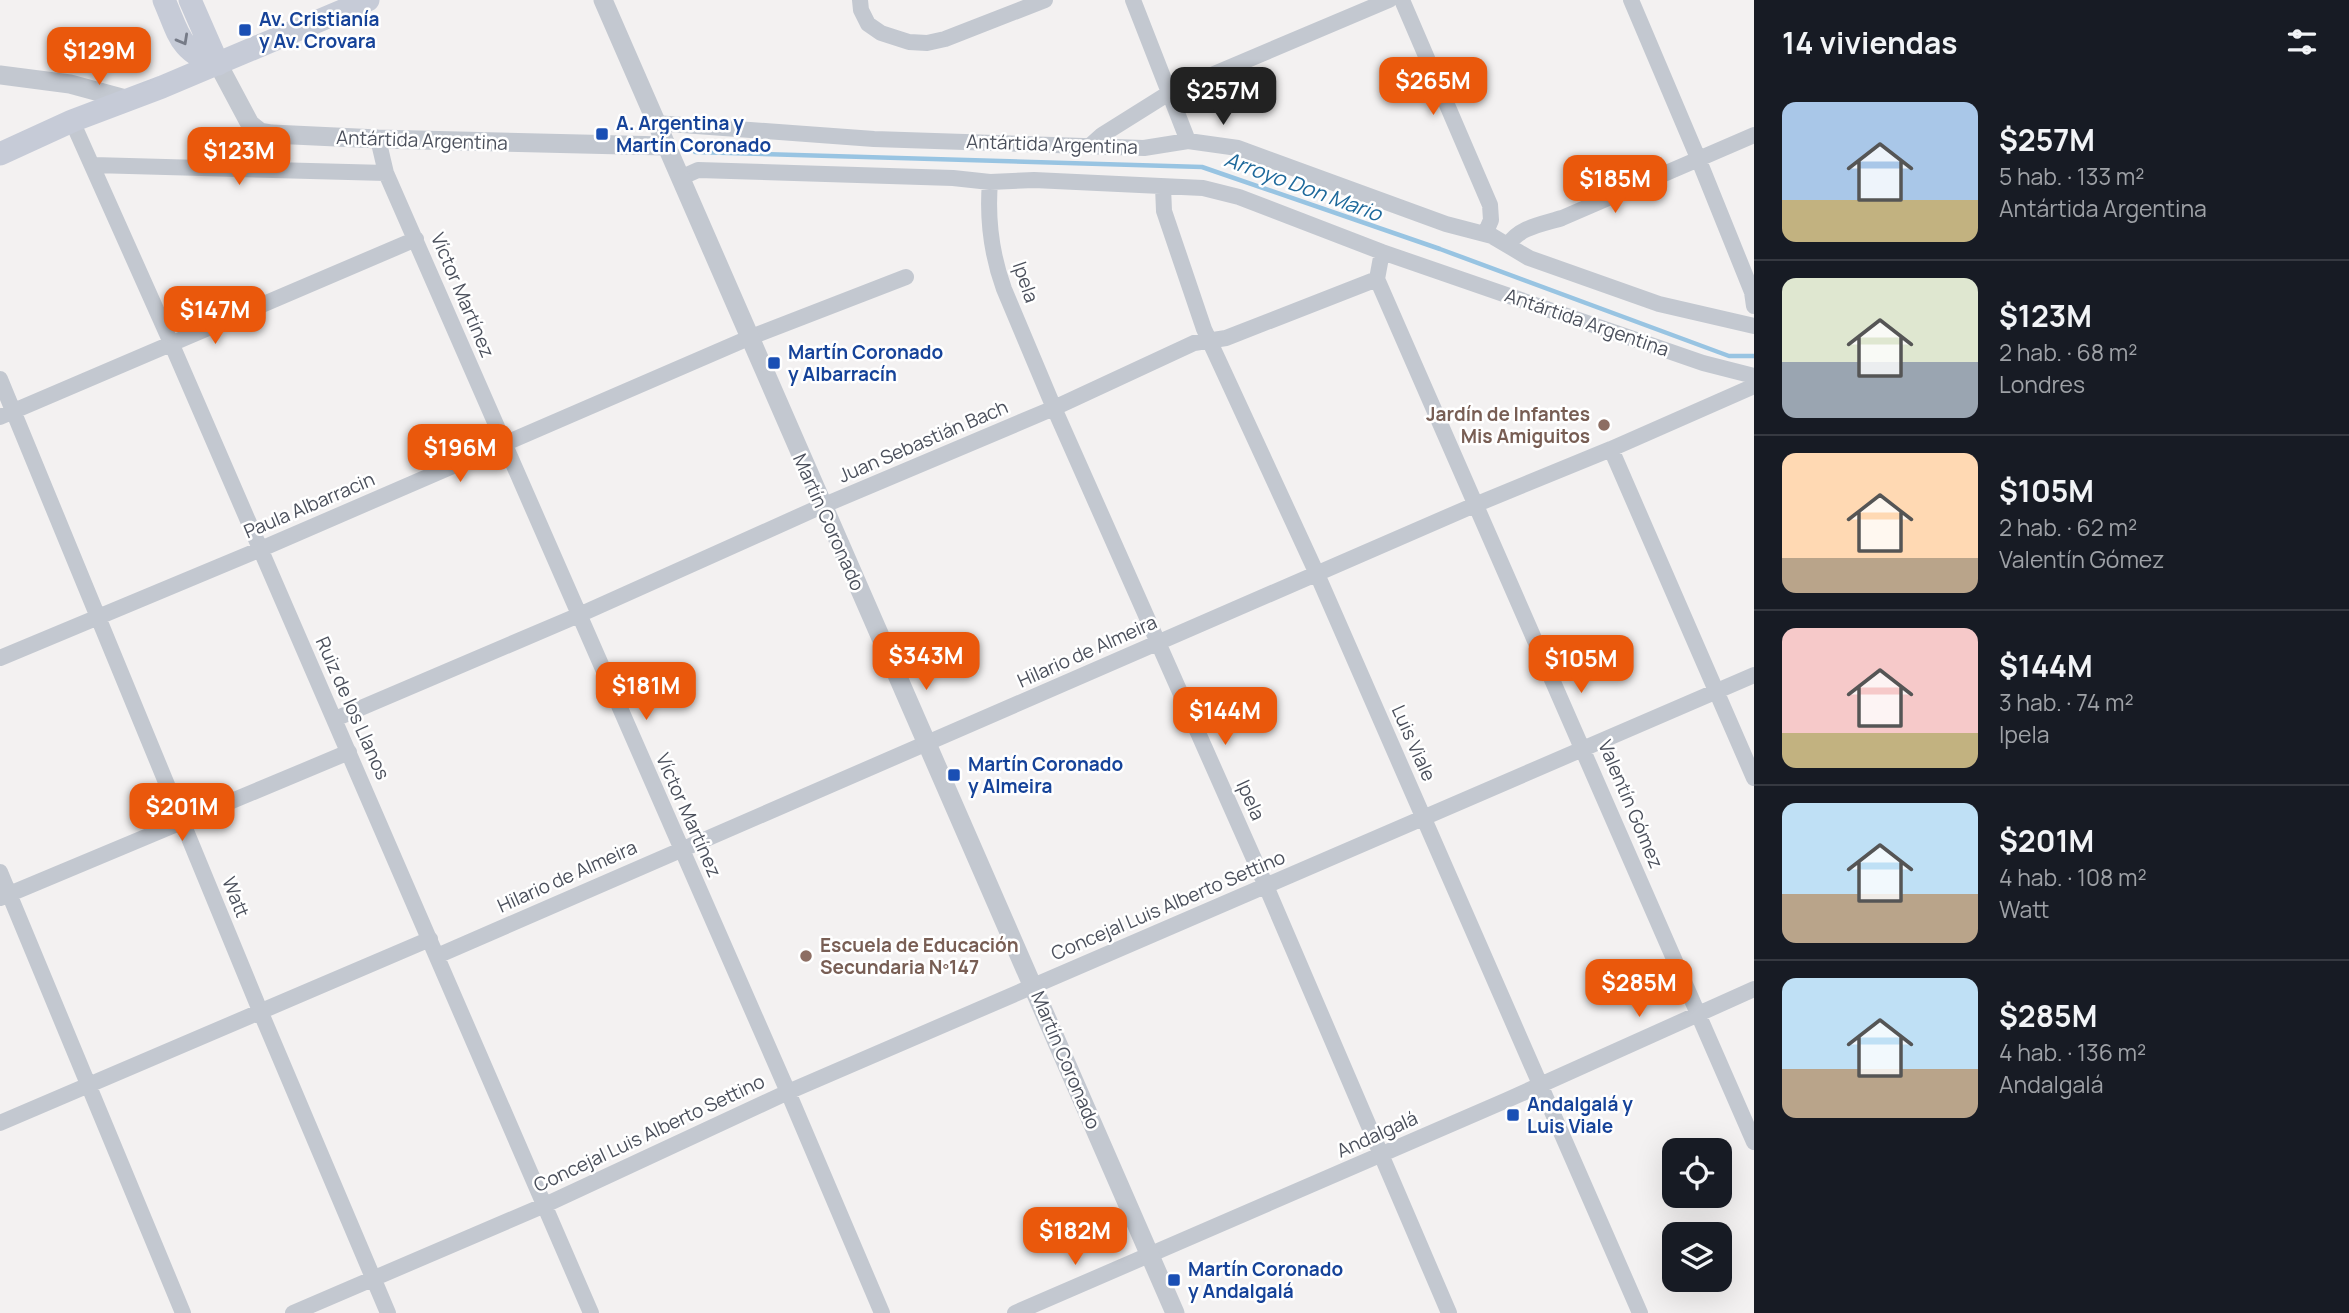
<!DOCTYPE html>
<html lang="es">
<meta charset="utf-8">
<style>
body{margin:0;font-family:Manrope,sans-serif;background:#20242c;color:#f1f3f6;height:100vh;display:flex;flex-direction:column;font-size:26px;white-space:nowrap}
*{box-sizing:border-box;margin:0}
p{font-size:23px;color:#9ea1a6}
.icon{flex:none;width:38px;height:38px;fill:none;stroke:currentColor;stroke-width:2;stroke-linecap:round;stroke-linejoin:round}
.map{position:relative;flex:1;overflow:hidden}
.side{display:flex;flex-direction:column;background:#171b24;width:595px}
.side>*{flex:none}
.controls{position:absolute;left:1662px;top:1138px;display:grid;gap:14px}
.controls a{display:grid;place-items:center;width:70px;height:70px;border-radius:14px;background:#171b24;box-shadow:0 7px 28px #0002;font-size:35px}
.price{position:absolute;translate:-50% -60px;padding:0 16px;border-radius:14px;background:#ea580c;color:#fff;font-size:23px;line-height:46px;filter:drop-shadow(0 2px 4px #0008)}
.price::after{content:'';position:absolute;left:50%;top:42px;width:21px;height:16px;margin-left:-10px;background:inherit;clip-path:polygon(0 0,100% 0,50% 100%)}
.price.current{background:#222;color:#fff}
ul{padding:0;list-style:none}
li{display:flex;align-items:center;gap:21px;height:175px;padding:0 28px}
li+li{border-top:2px solid #363941}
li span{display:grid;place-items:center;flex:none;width:196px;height:140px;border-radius:14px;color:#555}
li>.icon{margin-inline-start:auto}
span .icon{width:84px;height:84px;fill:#fffc;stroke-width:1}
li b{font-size:30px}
h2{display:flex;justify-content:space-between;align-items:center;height:84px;padding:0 28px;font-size:30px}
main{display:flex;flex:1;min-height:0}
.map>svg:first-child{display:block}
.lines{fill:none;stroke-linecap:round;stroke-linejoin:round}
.stream{stroke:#98c4e2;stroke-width:4.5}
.minor{stroke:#c3c8d0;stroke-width:16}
.tertiary{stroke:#c3c8d0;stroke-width:19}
.secondary{stroke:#c6cbd7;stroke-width:23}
.oneway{stroke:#767b87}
.transit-dot{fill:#1a4fb4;stroke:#fff;stroke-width:2.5}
.education-dot{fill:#8d6e63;stroke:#fff;stroke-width:2.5}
.labels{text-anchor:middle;stroke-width:5;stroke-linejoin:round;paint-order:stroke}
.transit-label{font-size:19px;font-weight:bold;fill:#164399;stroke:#fff;text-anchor:start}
.street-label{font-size:19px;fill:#4b505c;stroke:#fff}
.education-label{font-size:19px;font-weight:bold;fill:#785e54;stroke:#fff;text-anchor:end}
.water-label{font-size:21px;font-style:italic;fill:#1e699b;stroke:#fff}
</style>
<main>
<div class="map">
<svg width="1754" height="1313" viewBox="0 0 1754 1313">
<rect width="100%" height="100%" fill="#f3f1f1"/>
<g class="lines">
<path class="stream" d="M695 152 1202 167 1440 249 1729 356H1754"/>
<path class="minor" d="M860 0 861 10 868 24 881 33 909 42 927 43 945 39 1045 0
M1133 0 1188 141
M1402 0 1490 205 1491 220 1485 234
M1631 0 1698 158 1752 292 1754 306
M72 121 172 345 591 1313
M655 123 874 139 1144 148 1188 141 1238 148 1446 224 1492 236 1529 258 1659 304 1754 326
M260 132 263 169
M378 139 386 173 788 1092 882 1313
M1092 144 1102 135 1169 93 1389 0
M93 165 386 173
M680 178 698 170 953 178 990 182 1034 180 1203 188 1239 197 1382 252 1703 363 1754 376
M990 182C987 218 992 256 1004 289L1054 408 1266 886 1449 1313
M1163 187 1164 211 1204 329 1317 574 1640 1313
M1508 245C1519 227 1543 224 1562 218L1754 135
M1382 252 1377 279 1754 1142
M0 379 261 1013 388 1313
M0 417 416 239
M1611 449 1754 778
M0 658 261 549 751 337 906 277
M335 719 579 615 822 506 1054 408 1194 343 1226 338 1377 279
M0 872 183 1313
M0 898 349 752
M437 956 1477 504 1611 449 1754 386
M0 1123 430 939
M293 1313 545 1205 788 1092 1754 675
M1015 1313 1507 1100 1754 989"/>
<path class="tertiary" d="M603 0 1175 1313
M218 64 250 124 260 132 272 134 378 139 665 146
M0 75 70 84 129 100"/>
<path class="secondary" d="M164 0C179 34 179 52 218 64
M190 0 218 64
M0 154 72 121 162 87 368 0"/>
</g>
<defs><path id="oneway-chevron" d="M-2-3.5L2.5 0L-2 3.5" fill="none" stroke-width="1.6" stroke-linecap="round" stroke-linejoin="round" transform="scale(1.75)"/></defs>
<use class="oneway" href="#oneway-chevron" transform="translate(183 40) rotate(61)"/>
<g class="transit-dot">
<rect x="238" y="23" width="14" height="14" rx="3.5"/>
<rect x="595" y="127" width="14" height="14" rx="3.5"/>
<rect x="767" y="356" width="14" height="14" rx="3.5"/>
<rect x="947" y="768" width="14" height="14" rx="3.5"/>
<rect x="1506" y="1108" width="14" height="14" rx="3.5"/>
<rect x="1167" y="1273" width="14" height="14" rx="3.5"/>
</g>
<g class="education-dot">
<circle cx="1604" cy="425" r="7"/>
<circle cx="806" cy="956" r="7"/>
</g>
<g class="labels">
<g class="transit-label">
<text x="259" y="26">Av. Cristianía<tspan x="259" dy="22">y Av. Crovara</tspan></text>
<text x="616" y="130">A. Argentina y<tspan x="616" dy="22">Martín Coronado</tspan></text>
<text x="788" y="359">Martín Coronado<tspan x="788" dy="22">y Albarracín</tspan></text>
<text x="968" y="771">Martín Coronado<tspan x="968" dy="22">y Almeira</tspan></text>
<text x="1527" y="1111">Andalgalá y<tspan x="1527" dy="22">Luis Viale</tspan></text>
<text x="1188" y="1276">Martín Coronado<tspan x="1188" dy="22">y Andalgalá</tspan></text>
</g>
<g class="street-label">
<text transform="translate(422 140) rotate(2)" y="7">Antártida Argentina</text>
<text transform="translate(1052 144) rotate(2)" y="7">Antártida Argentina</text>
<text transform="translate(1026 282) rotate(71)" y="7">Ipela</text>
<text transform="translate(463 295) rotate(67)" y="7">Víctor Martínez</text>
<text transform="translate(1587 322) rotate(19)" y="7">Antártida Argentina</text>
<text transform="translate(923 441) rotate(-23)" y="7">Juan Sebastián Bach</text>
<text transform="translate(309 505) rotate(-23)" y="7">Paula Albarracin</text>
<text transform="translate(829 522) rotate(66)" y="7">Martín Coronado</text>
<text transform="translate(1087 651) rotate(-24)" y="7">Hilario de Almeira</text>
<text transform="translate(353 708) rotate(66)" y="7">Ruiz de los Llanos</text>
<text transform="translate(1414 743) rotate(66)" y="7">Luis Viale</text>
<text transform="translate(1251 800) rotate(66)" y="7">Ipela</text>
<text transform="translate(1631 804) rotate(67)" y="7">Valentín Gómez</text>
<text transform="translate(689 815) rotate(66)" y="7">Víctor Martínez</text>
<text transform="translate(567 876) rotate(-24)" y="7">Hilario de Almeira</text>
<text transform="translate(236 897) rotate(68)" y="7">Watt</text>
<text transform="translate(1168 905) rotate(-23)" y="7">Concejal Luis Alberto Settino</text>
<text transform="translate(1066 1060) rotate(67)" y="7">Martín Coronado</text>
<text transform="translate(649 1133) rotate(-25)" y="7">Concejal Luis Alberto Settino</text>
<text transform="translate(1377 1134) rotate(-24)" y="7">Andalgalá</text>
</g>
<g class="education-label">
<text x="1590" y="421">Jardín de Infantes<tspan x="1590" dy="22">Mis Amiguitos</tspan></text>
<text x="820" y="952" text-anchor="start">Escuela de Educación<tspan x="820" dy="22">Secundaria Nº147</tspan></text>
</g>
<g class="water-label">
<text transform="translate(1303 187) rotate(20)" y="7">Arroyo Don Mario</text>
</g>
</g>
</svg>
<div class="controls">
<a><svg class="icon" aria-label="locate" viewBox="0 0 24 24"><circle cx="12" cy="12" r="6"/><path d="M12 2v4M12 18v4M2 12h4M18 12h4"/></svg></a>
<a><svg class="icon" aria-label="layers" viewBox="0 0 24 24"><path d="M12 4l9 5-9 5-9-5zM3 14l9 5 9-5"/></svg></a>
</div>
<b class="price" style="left:99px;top:87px">$129M</b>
<b class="price" style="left:1433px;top:117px">$265M</b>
<b class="price current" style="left:1223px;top:127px">$257M</b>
<b class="price" style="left:239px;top:187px">$123M</b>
<b class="price" style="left:1615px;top:215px">$185M</b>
<b class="price" style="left:215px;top:346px">$147M</b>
<b class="price" style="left:460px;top:484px">$196M</b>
<b class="price" style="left:926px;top:692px">$343M</b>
<b class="price" style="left:1581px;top:695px">$105M</b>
<b class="price" style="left:646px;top:722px">$181M</b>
<b class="price" style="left:1225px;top:747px">$144M</b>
<b class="price" style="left:182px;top:843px">$201M</b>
<b class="price" style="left:1639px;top:1019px">$285M</b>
<b class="price" style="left:1075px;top:1267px">$182M</b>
</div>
<section class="side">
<h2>14 viviendas<svg class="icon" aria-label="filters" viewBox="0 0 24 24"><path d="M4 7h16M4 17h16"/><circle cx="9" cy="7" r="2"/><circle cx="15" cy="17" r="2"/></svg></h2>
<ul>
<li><span style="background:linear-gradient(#a9c7e8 70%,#c2b280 0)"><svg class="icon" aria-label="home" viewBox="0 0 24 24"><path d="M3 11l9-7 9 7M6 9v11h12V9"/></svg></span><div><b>$257M</b><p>5 hab. · 133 m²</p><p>Antártida Argentina</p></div></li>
<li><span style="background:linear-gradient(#dfe7d0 60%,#9aa5b1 0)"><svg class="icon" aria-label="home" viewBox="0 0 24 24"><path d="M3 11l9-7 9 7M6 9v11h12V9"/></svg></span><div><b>$123M</b><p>2 hab. · 68 m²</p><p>Londres</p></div></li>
<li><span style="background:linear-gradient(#ffd9b3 75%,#b9a48a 0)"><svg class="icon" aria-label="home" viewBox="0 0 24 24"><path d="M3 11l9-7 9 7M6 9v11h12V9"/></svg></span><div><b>$105M</b><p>2 hab. · 62 m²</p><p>Valentín Gómez</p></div></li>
<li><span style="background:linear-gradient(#f6c9c9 75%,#c2b280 0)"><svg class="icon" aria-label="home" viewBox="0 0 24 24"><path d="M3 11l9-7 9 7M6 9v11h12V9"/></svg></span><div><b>$144M</b><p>3 hab. · 74 m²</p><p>Ipela</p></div></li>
<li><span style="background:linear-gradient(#bfe0f5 65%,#b9a48a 0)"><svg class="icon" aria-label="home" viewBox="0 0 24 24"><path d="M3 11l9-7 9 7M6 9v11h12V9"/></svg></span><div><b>$201M</b><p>4 hab. · 108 m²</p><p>Watt</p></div></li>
<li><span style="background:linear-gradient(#bfe0f5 65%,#b9a48a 0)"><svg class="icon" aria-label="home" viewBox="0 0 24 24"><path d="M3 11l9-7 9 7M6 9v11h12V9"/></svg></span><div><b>$285M</b><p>4 hab. · 136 m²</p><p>Andalgalá</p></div></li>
</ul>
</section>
</main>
